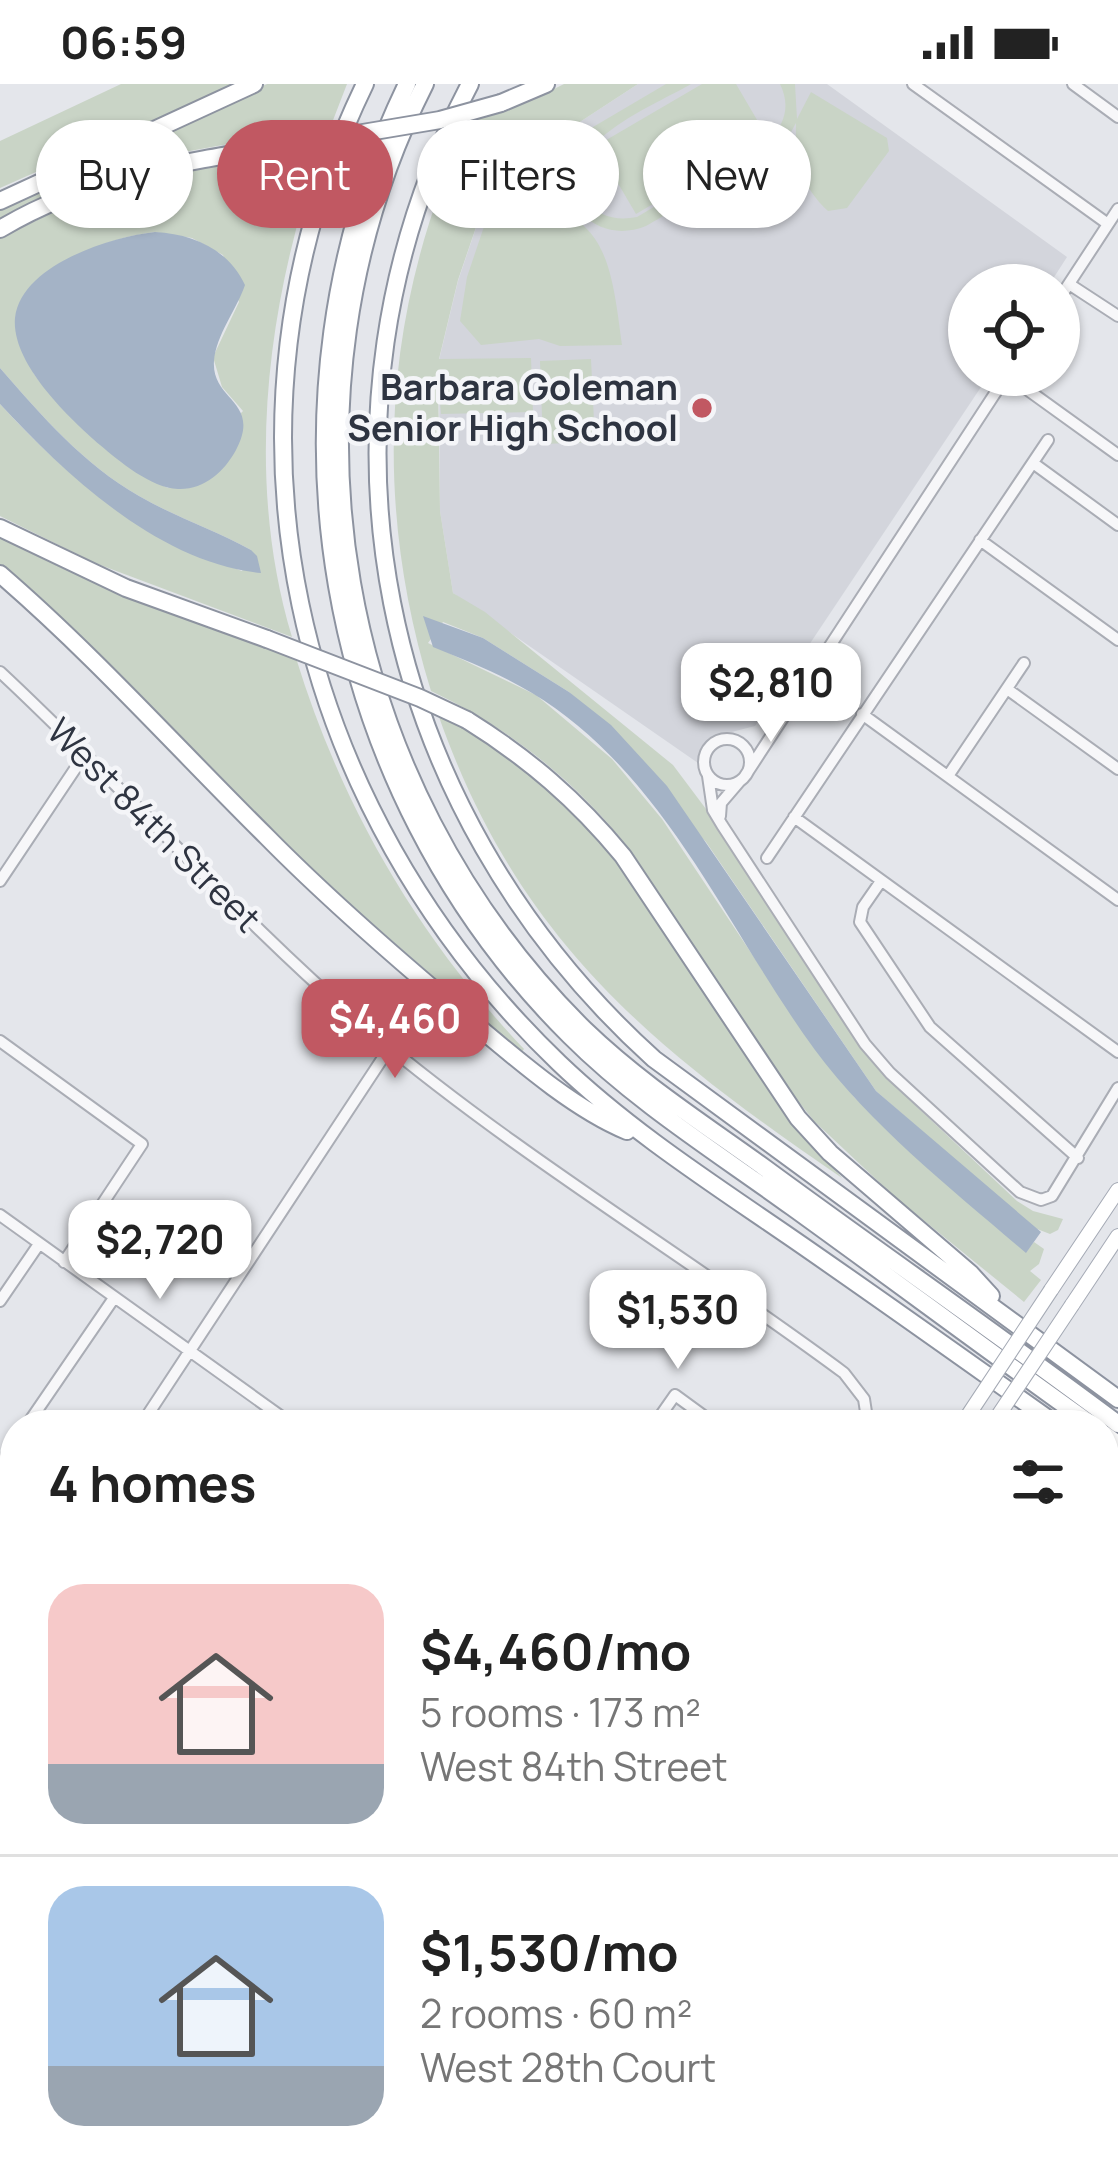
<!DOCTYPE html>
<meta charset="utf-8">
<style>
body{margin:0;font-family:Manrope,sans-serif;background:#f6f6f6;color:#222;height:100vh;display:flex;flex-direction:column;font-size:45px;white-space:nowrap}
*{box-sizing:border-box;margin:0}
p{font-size:39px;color:#767676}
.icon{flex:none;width:66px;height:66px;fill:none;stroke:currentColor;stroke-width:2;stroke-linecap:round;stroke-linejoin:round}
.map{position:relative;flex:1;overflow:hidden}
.side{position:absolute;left:0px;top:1326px;width:1119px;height:771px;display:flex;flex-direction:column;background:#fff;border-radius:48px 48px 0 0;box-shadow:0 3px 9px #0004}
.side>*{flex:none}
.guide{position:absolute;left:36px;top:36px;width:1047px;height:108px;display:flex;gap:24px}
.buttons{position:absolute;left:948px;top:180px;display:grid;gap:24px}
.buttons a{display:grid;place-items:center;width:132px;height:132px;border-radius:50%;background:#fff;box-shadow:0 3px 9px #0004;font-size:60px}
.price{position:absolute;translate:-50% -102px;padding:0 27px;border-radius:24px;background:#fff;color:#222;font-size:39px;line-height:78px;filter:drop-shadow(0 3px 6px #0008)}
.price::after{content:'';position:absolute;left:50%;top:72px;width:36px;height:27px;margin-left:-18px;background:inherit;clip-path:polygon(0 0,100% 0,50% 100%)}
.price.current{background:#c15862;color:#fff}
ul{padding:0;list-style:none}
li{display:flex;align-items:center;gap:36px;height:300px;padding:0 48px}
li+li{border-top:3px solid #e0e0e0}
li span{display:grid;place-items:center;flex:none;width:336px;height:240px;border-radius:36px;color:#555}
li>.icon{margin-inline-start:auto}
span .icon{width:144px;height:144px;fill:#fffc;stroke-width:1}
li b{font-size:51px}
h2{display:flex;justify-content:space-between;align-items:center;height:144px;padding:0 48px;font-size:51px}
.tag{padding:0 42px;border-radius:54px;background:#fff;box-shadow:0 3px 9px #0004;font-size:42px;line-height:108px}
.tag.current{background:#c15862;color:#fff}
.status{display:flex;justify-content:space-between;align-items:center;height:84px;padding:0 60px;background:#fff;direction:ltr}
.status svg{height:33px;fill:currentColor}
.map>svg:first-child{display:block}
.built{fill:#d3d5dc}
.green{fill:#c9d4c6;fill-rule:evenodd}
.water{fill:#a4b3c6}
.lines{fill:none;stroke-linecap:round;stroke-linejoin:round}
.canal{stroke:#a4b3c6;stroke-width:9}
.minor-casing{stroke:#aaadb5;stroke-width:14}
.major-casing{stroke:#a5aab5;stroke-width:16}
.highway-casing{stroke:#8d93a0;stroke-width:20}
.minor{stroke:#f7f7f9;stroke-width:10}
.major{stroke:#fff;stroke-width:14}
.highway{stroke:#fff;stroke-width:16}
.major-bridge-casing{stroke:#a5aab5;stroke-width:16;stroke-linecap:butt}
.highway-bridge-casing{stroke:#8d93a0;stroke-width:20;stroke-linecap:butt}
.major-bridge{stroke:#fff;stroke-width:14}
.highway-bridge{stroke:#fff;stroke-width:16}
.poi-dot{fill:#c15862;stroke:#f4f5f8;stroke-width:4.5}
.labels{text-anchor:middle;stroke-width:9;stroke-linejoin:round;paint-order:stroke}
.poi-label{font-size:36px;font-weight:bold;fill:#2e3441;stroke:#f4f5f8;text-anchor:end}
.street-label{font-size:36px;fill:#2e3441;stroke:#f4f5f8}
</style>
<div class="status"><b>06:59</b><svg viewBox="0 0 49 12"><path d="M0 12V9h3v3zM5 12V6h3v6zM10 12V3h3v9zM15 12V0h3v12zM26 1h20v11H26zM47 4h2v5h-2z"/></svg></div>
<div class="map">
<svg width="1118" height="2096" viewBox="0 0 1118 2096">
<rect width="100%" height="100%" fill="#e4e6eb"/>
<path class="built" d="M638 0H827L1067 173 1049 201H969V291H989L755 642 716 652 702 663 698 679 453 509 440 427 439 276 458 197 499 76 563 49Z"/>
<path class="green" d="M121 0H234L0 104V57Z
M267 0H347L330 44C212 63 105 73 0 135V126L13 118Z
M564 0H638L563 49 499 76 458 196 439 275 531 274 533 328 441 330 438 295 440 427 453 509 485 528 673 681 715 737 858 960 917 1023 1017 1117 1033 1127 1063 1135 1058 1146 1050 1150 1032 1143 876 1007 706 758 569 608 483 554 443 538 428 559 536 611 612 675 662 735 815 965 855 1014 1026 1168 1034 1158 1044 1165 1039 1180 1030 1187 1041 1196 1024 1218 895 1113 814 1037 778 992 627 762C573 695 509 644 431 607 371 412 383 220 470 35L530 17Z
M666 0H691C656 21 551 61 586 115 597 133 617 137 637 133L770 54C786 39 790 20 780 0H795L797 35 811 8 887 54 889 67 847 124 828 127C800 101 795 74 796 39L786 57 772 69 646 142C599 161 558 122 569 74L560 77 554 66Z
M702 0H736L767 53 636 130 596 62Z
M321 64C267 218 244 394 292 553L95 479 0 432V320C75 401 137 450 242 487L251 466C215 446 175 433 139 412 83 380 42 332 0 284V154L93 109 179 87ZM155 148 192 154 223 171 239 218 213 273 222 303 243 327 168 404C133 387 108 362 81 336 66 321 45 307 34 290 0 201 82 157 155 148Z
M497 104C603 130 609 159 622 261L560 262 539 255 481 261 460 237 467 193Z
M591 275 595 358 543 360 540 277Z
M0 454 64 485 296 574C342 723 417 852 524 965L521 969 319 793 111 581 0 481Z
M438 630 487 656 582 734 626 787 767 1004 842 1094C652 964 517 856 438 630Z"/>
<path class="water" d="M155 148C193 150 228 165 245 201 237 225 216 251 214 277 211 317 262 317 236 366 224 388 204 406 178 405 151 404 119 377 100 361 69 334 11 279 15 234 21 181 110 153 155 148Z
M0 284C42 332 83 380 139 412 175 433 215 446 251 466L257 472 261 489C159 479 66 391 0 320Z
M423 532 483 554 569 608 611 641 667 702 876 1007 1041 1148 1026 1169C954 1107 872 1043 815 966 727 846 665 689 532 609 501 590 467 577 433 563Z"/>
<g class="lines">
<path class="canal" d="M462 2096 472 2082"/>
<g class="minor-casing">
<path id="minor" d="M913 0 1108 140
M1073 0 1118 33
M1069 200 1118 232
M1059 215 1118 125
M1007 291 1118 371
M1033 379 1118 441
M980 456 1118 556
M0 588C127 706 240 837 372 949 521 1074 688 1173 844 1289L864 1315 868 1341
M1007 605 1118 685
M862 630 1118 816
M704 678a23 23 0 1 1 46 0a23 23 0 1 1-46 0Z
M708 692 713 726 722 741 865 960 890 989 1020 1108 1041 1116 1052 1112 1118 1004
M745 692 1007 291
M948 692 1024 579
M720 732 721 719 739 698
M794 733 1118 968
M767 774 1048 356
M0 797 85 670
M881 797 863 823 860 838 930 943 1078 1074
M0 957 142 1060 64 1178
M0 1131 293 1341
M0 1217 39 1160
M27 1341 114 1214
M141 1341 390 963
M654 1341 675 1311 716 1341
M0 1381 15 1359
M1104 1475 1118 1486
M0 1556 15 1533
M1104 1757 1118 1767
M0 1821 15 1832
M1104 1871 1118 1850
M0 1979 15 1957
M259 2082 278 2096
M359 2082 379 2096
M689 2082 709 2096
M840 2082 859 2096
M1076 2082 1096 2096
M29 2096 38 2082
M144 2096 153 2082
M389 2096 399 2082"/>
</g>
<g class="major-casing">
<path id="major" d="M1051 1206 1118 1106
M1072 1221 1118 1152
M499 2096 508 2082"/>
</g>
<g class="highway-casing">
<path id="highway" d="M365 0C201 338 292 723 559 979 629 1046 710 1098 790 1153 880 1215 968 1278 1057 1341
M407 0C253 317 320 704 570 952 636 1018 716 1068 792 1123 892 1195 991 1269 1092 1341
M425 0C266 314 336 701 585 946 640 999 704 1040 765 1084 882 1170 1002 1253 1118 1340
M470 0C294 334 377 725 654 975L1118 1315
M501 19 546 0
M0 117 254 0
M0 145C95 89 190 77 297 60
M0 444 126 504 267 555
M0 490C95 572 178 665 267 753 329 816 396 874 464 931 511 970 571 1024 627 1047
M467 636C528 674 577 716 623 772L798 1034 830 1069 970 1189 991 1212
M1104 1350 1118 1360
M1104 1375 1118 1385"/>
</g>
<use href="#minor" class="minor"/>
<use href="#major" class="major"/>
<use href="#highway" class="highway"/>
<g class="major-bridge-casing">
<path id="major-bridge" d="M967 1333 1051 1206
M992 1341 1072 1221"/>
</g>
<g class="highway-bridge-casing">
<path id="highway-bridge" d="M297 60 440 36 501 19
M267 555 420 614 467 636"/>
</g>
<use href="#major-bridge" class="major-bridge"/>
<use href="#highway-bridge" class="highway-bridge"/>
</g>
<circle class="poi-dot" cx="702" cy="324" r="12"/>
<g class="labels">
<g class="poi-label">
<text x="678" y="316">Barbara Goleman<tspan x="678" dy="41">Senior High School</tspan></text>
</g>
<g class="street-label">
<text transform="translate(154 741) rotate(45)" y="13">West 84th Street</text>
</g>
</g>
</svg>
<div class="buttons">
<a><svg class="icon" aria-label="locate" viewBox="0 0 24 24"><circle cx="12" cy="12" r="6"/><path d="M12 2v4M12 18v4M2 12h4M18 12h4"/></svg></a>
</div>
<b class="price" style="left:771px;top:661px">$2,810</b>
<b class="price current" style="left:395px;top:997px">$4,460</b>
<b class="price" style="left:160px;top:1218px">$2,720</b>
<b class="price" style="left:678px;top:1288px">$1,530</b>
<div class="guide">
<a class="tag">Buy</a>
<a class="tag current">Rent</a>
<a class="tag">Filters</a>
<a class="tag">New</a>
</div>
<section class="side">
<h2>4 homes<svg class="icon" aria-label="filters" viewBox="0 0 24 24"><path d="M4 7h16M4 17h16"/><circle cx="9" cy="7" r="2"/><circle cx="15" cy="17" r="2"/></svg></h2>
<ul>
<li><span style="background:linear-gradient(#f6c9c9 75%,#9aa5b1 0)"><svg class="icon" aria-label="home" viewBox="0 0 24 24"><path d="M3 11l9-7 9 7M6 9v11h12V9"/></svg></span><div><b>$4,460/mo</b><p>5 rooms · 173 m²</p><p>West 84th Street</p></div></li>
<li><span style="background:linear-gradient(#a9c7e8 75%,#9aa5b1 0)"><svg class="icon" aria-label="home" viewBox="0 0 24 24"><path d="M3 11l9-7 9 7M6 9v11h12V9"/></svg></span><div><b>$1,530/mo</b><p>2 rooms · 60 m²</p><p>West 28th Court</p></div></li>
</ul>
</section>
</div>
